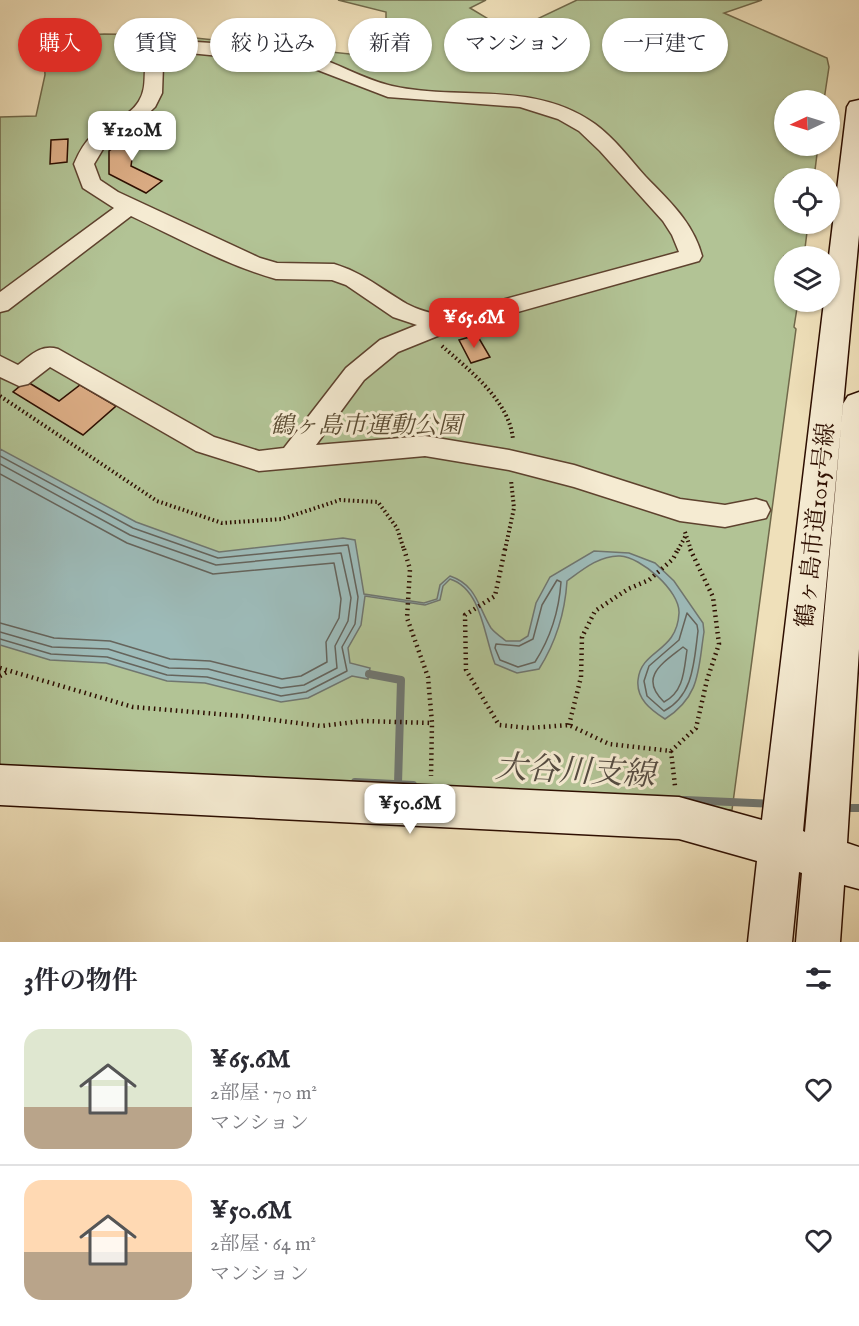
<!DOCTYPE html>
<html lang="ja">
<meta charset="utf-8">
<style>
body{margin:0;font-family:"IM FELL English","Noto Serif JP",serif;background:#f7f7f7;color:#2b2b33;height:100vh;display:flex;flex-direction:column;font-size:22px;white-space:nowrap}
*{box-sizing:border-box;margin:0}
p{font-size:20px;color:#7c7c81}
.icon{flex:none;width:33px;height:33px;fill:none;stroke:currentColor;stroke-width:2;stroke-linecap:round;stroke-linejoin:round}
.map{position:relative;height:942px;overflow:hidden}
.drawer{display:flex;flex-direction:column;background:#fff;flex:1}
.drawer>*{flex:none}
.guide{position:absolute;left:18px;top:18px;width:824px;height:54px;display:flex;gap:12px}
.needle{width:39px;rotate:266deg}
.fabs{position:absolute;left:774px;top:90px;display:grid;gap:12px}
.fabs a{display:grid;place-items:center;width:66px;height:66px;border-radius:50%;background:#fff;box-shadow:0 2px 4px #0004;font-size:30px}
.price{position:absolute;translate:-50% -51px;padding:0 14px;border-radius:12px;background:#fff;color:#222;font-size:20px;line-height:39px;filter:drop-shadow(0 2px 3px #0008)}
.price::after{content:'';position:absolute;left:50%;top:36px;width:18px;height:14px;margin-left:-9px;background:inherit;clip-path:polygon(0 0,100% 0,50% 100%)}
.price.current{background:#d93025;color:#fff}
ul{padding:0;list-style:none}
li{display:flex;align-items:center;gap:18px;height:150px;padding:0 24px}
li+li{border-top:2px solid #e1e1e2}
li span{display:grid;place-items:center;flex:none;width:168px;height:120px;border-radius:18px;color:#555}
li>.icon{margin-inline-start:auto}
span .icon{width:72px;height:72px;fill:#fffc;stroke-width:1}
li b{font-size:26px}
h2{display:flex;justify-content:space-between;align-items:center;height:72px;padding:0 24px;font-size:26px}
.tag{padding:0 21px;border-radius:27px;background:#fff;box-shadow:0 2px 4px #0004;font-size:21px;line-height:54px}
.tag.current{background:#d93025;color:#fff}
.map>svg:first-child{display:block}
.green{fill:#b2c395;stroke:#70684a;stroke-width:1.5}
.water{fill:#9dbbb9;stroke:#70766f;stroke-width:1.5}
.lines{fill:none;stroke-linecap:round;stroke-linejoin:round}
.shore{stroke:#65645c;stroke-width:1.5}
.stream{stroke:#70766f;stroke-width:8}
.building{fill:#dbac84;stroke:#2d0e00;stroke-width:1.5}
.street-casing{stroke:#5e422e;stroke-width:3}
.secondary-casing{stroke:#2d0e00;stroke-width:3}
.path-far1{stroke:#2d0e00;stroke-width:4;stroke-dasharray:1.5 3;stroke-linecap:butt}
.path{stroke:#2d0e00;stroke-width:4.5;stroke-dasharray:1.5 4;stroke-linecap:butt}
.street{fill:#f5ebd2;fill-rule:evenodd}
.secondary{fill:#f5ebd2;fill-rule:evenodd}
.labels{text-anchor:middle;stroke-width:6;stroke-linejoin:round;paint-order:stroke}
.park-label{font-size:24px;font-style:italic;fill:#5c4d34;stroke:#f5ebd2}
.street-label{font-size:24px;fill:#2d0e00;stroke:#f5ebd2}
.near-water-label{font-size:32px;font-style:italic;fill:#544b41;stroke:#f5ebd2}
</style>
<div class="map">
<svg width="859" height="942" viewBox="0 0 859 942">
<rect width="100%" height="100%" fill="#efe0ba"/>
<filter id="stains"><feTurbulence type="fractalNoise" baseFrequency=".00333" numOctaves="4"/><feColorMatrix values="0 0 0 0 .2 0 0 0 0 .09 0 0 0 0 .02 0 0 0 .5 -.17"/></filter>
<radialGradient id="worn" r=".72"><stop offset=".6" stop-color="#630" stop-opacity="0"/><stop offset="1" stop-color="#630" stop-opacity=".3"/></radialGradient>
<path class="green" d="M338 0H486L470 8 510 32 577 0H762L724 13 827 58 829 67 824 100H784V146H818L814 178H784V224H808L804 256H784V302H798L794 327 796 329 732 810 0 775V117L36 116 45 75 44 55 54 44 70 36 104 34 166 35 369 56 386 40V12Z"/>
<path class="water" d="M0 449 136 522 219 552 343 538 355 540 364 594 424 603 437 599 440 585 450 576C477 585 478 607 491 628 495 633 501 637 506 641H520L528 636 536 603 550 577 594 551 629 553 655 563 674 581 703 623 704 632C698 669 701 696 665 719 651 710 636 699 638 680 641 649 677 653 679 613 680 591 641 557 620 556 600 555 582 570 567 581 565 613 556 642 539 669L517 673 495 664C484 637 482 589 450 579L443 586 440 600 425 605 365 596 361 625 348 648 350 663 370 668 368 679 352 676 308 698 281 702 205 683 167 681 106 663 50 660 0 645Z"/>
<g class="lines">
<path class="shore" d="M0 456 133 528 218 558 348 545 358 597 355 624 342 647 347 671 306 692 281 696 207 677 167 675 107 657 51 654 0 639
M0 464 130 535 216 565 341 553 351 598 348 621 335 646 337 668 304 685 281 688 208 669 169 668 108 649 52 647 0 632
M0 474 127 543 213 574 334 563 341 599 339 618 326 642 327 662 301 676 282 679 210 661 170 659 110 641 54 638 0 623
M557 580 561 582C559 611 551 637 535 662L518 667 500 660 495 648 496 644 519 646 533 639 542 605Z
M687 613 697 625 698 631C694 661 694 695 664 711L647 696 644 681 649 666 679 640Z
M683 647 687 650C684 670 684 692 664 702 638 677 663 663 683 647Z"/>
<path class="stream" d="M369 674 401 680 398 784
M355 782 413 785
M685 800 773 804
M841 808H859"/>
</g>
<path class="building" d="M144 127 159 133 133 152 131 166 162 181 146 193 109 174V151Z
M68 139 67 162 50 164 51 140Z
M477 335 490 357 471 363 459 340Z
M26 381 59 401 80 385 116 406 83 435 13 392Z"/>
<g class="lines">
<g class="street-casing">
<path id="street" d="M176 40C219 45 265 44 307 54 336 62 362 79 392 86 459 101 534 80 595 124 614 138 629 158 645 176 669 201 693 222 702 256L699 261 450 331 398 352 364 380 316 445 425 436 509 450 574 465 680 499 725 505 756 499 766 502 770 510 766 518 725 527 680 521 574 487 509 470 425 456 259 471 196 451 50 367 28 384 19 386 0 377V356L18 365C31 355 41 344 58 349L214 437 259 451 284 448 346 368 380 340 417 325 393 317 346 285 332 280 276 279C226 265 178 238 131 216L8 310 0 312V292L114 208 83 188 74 164C78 155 83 144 91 137 105 124 129 118 139 101 154 77 129 52 176 40ZM179 52 302 64 388 97 520 107 558 119 579 131 600 151 663 221 672 235 679 252 443 316C431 313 418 310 407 304 381 289 364 273 334 264L277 263 260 258 118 192 100 180 94 164 106 144 139 122 155 107 162 93 163 65Z"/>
</g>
<g class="secondary-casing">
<path id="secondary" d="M859 100V235L803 831 805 832 843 404 848 396 859 392V649L847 843 859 847V889L844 885 840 942H796L802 873 799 872 792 942H748L757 861 679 839 0 805V765L679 797 762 820 824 302H830L829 256 847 107 850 102Z"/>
</g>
<path class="path-far1" d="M442 346C469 370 510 401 513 440
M0 396 157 501 222 523 282 519 340 500 378 502 397 528 404 550
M685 532 691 550
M505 550 514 508 511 480
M678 550 686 535"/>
<path class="path" d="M404 549 410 569 407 618 428 677 432 723 431 776
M505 549 495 596 465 615 466 670 499 725 529 728 569 725 609 744 671 751 696 728 707 680 719 644 713 597 690 549
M0 668 133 707 242 716 321 726 363 721 432 723
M0 676 9 671
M569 725 581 677 582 637 595 611 628 589 649 580 673 559 678 549
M671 751 675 786"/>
<use href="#street" class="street"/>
<use href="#secondary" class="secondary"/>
</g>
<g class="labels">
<g class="park-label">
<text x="366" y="433">鶴ヶ島市運動公園</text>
</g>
<g class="street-label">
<text transform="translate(815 525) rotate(-84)" y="8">鶴ヶ島市道1015号線</text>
</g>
<g class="near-water-label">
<text transform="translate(575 770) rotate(3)" y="11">大谷川支線</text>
</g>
</g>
<rect width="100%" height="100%" filter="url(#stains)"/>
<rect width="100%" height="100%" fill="url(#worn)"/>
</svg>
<div class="fabs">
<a><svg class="needle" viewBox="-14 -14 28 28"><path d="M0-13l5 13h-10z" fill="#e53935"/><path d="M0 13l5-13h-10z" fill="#7c7c81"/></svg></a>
<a><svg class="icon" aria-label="locate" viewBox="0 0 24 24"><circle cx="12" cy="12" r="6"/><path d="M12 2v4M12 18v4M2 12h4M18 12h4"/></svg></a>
<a><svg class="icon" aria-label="layers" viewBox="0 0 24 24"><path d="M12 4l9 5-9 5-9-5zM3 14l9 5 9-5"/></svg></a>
</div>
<b class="price" style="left:132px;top:162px">¥120M</b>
<b class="price current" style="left:474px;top:349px">¥65.6M</b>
<b class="price" style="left:410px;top:835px">¥50.6M</b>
<div class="guide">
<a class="tag current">購入</a>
<a class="tag">賃貸</a>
<a class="tag">絞り込み</a>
<a class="tag">新着</a>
<a class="tag">マンション</a>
<a class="tag">一戸建て</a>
</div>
</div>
<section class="drawer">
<h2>3件の物件<svg class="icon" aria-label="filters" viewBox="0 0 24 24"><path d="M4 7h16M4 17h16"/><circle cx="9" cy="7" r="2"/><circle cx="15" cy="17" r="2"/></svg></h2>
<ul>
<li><span style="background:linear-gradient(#dfe7d0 65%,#b9a48a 0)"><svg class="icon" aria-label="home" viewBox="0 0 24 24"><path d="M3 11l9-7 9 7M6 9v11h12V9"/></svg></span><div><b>¥65.6M</b><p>2部屋 · 70 m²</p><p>マンション</p></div><svg class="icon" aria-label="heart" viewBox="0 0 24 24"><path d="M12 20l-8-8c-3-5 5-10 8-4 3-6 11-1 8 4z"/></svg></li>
<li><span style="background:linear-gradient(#ffd9b3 60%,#b9a48a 0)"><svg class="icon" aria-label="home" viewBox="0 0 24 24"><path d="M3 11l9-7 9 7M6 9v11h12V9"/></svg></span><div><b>¥50.6M</b><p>2部屋 · 64 m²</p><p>マンション</p></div><svg class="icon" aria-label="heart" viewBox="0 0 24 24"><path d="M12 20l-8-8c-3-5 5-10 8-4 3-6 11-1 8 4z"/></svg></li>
</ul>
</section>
